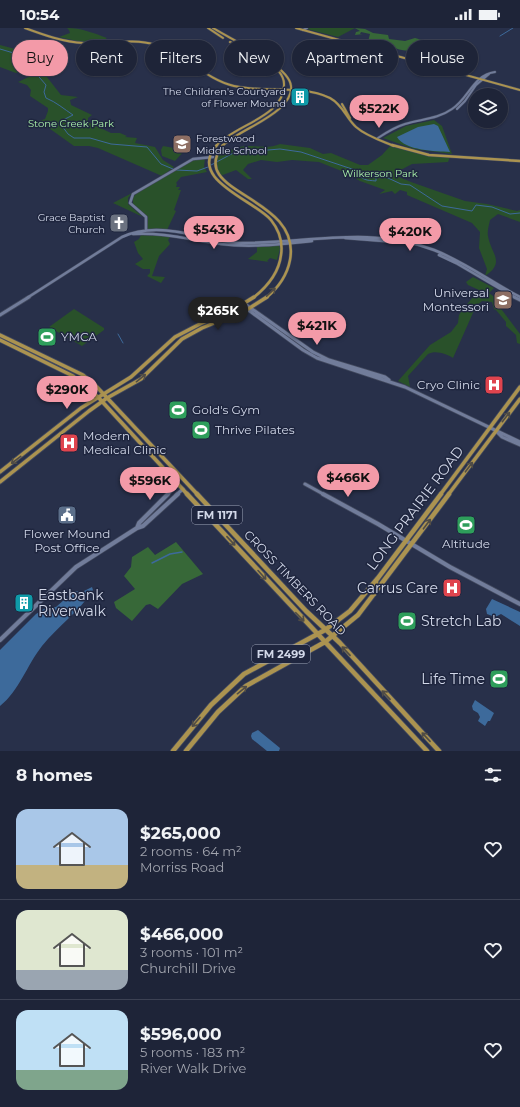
<!DOCTYPE html>
<meta charset="utf-8">
<style>
body{margin:0;font-family:Montserrat,sans-serif;background:#2b3043;color:#f1f3f6;height:100vh;display:flex;flex-direction:column;font-size:15px;white-space:nowrap}
*{box-sizing:border-box;margin:0}
p{font-size:13px;color:#a1a4ae}
.icon{flex:none;width:22px;height:22px;fill:none;stroke:currentColor;stroke-width:2;stroke-linecap:round;stroke-linejoin:round}
.map{position:relative;height:723px;overflow:hidden}
.drawer{display:flex;flex-direction:column;background:#1e2438;flex:1}
.drawer>*{flex:none}
.top-card{position:absolute;left:12px;top:12px;width:496px;height:36px;display:flex;gap:8px}
.controls{position:absolute;left:468px;top:60px;display:grid;gap:8px}
.controls a{display:grid;place-items:center;width:40px;height:40px;border-radius:50%;background:#1e2438;box-shadow:0 1px 3px #0004,0 0 0 1px #3c4153;font-size:20px}
.price{position:absolute;translate:-50% -34px;padding:0 9px;border-radius:14px;background:#f39aa8;color:#111;font-size:13px;line-height:26px;filter:drop-shadow(0 1px 2px #0008)}
.price::after{content:'';position:absolute;left:50%;top:24px;width:12px;height:9px;margin-left:-6px;background:inherit;clip-path:polygon(0 0,100% 0,50% 100%)}
.price.active{background:#222;color:#fff}
ul{padding:0;list-style:none}
li{display:flex;align-items:center;gap:12px;height:100px;padding:0 16px}
li+li{border-top:1px solid #3c4153}
li span{display:grid;place-items:center;flex:none;width:112px;height:80px;border-radius:12px;color:#555}
li>.icon{margin-inline-start:auto}
span .icon{width:48px;height:48px;fill:#fffc;stroke-width:1}
li b{font-size:17px}
h2{display:flex;justify-content:space-between;align-items:center;height:48px;padding:0 16px;font-size:17px}
.pill{padding:0 14px;border-radius:18px;background:#1e2438;box-shadow:0 1px 3px #0004,0 0 0 1px #3c4153;font-size:14px;line-height:36px}
.pill.active{background:#f39aa8;color:#111}
.status{display:flex;justify-content:space-between;align-items:center;height:28px;padding:0 20px;background:#1e2438;direction:ltr}
.status svg{height:11px;fill:currentColor}
.map>svg:first-child{display:block}
.green{fill:#29512a}
.forest{fill:#376838}
.water{fill:#3d6a9b}
.lines{fill:none;stroke-linecap:round;stroke-linejoin:round}
.stream-far1{stroke:#3d6a9b;stroke-width:1}
.stream{stroke:#3d6a9b;stroke-width:1.5}
.minor-far3-casing{stroke:#434a5f;stroke-width:3}
.minor-far2-casing{stroke:#434a5f;stroke-width:3.5}
.minor-far1-casing{stroke:#434a5f;stroke-width:4.5}
.minor-casing{stroke:#434a5f;stroke-width:5.5}
.major-far3-casing{stroke:#434a5f;stroke-width:3}
.major-far2-casing{stroke:#434a5f;stroke-width:3.5}
.major-far1-casing{stroke:#434a5f;stroke-width:5}
.major-casing{stroke:#434a5f;stroke-width:6}
.minor-far3{stroke:#717c9a;stroke-width:2}
.minor-far2{stroke:#717c9a;stroke-width:2.5}
.minor-far1{stroke:#717c9a;stroke-width:3}
.minor{stroke:#717c9a;stroke-width:4}
.major-far3{stroke:#ab9350;stroke-width:2}
.major-far2{stroke:#ab9350;stroke-width:2.5}
.major-far1{stroke:#ab9350;stroke-width:3.5}
.major{stroke:#ab9350;stroke-width:4.5}
.oneway{stroke:#504c45}
.labels{text-anchor:middle;stroke-width:3;stroke-linejoin:round;paint-order:stroke}
.far-poi-label{font-size:10px;fill:#d2d8e9;stroke:#1f263f;text-anchor:end}
.far-park-label{font-size:10px;fill:#abf3aa;stroke:#1f263f}
.shield{fill:#1f263f;stroke:#9ca3b6;stroke-width:1}
.shield-label{font-size:11px;font-weight:bold;fill:#d2d8e9}
.poi-label{font-size:12px;fill:#d2d8e9;stroke:#1f263f;text-anchor:start}
.street-label{font-size:12px;fill:#d2d8e9;stroke:#1f263f}
.near-street-label{font-size:14px;fill:#d2d8e9;stroke:#1f263f}
.near-poi-label{font-size:14px;fill:#d2d8e9;stroke:#1f263f;text-anchor:end}
</style>
<div class="status"><b>10:54</b><svg viewBox="0 0 49 12"><path d="M0 12V9h3v3zM5 12V6h3v6zM10 12V3h3v9zM15 12V0h3v12zM26 1h20v11H26zM47 4h2v5h-2z"/></svg></div>
<div class="map">
<svg width="520" height="723" viewBox="0 0 520 723">
<rect width="100%" height="100%" fill="#28304a"/>
<path class="green" d="M67 0C81 0 94 5 107 10L104 12 108 13 81 14 59 9 70 5 69 2Z
M309 0H355L338 9 307 1Z
M0 17 19 22 26 27 51 29 65 34 43 44 61 67 78 69 70 72 71 77 92 87 88 90V94L111 105H120L127 108 125 109 137 110 135 115 155 119 163 132 174 139 162 148 98 120 89 118H74L39 93 45 91 48 83V80L30 68 31 62 27 57 18 54 33 47V41L30 38 16 45 0 39Z
M434 92 442 98 452 126 414 121 383 110 406 98Z
M280 116 310 120 323 126 331 125 360 137H368L382 127 391 117 413 124 450 129 448 134 412 136 395 145 399 149 411 154 465 173 487 176 517 183 520 182V194L498 186 490 192C489 197 487 203 488 208 491 226 506 234 485 248L487 241 479 220 480 204 472 195 407 167V164L400 162 395 166 392 163 379 166 385 162 360 153 344 144 319 134 292 132 277 134 261 132 248 136 243 142 252 151H248L236 142 220 148 215 139V127C225 126 230 121 239 119 253 116 267 122 280 116Z
M163 118 185 122 175 133 162 128 161 122Z
M205 130 204 139 207 144 181 149 176 155 177 156 176 159H180L178 162H181L174 182 176 183 167 202 147 201 148 189 133 176V169L138 164 194 131Z
M132 165 128 170V176L143 189 113 175Z
M141 207 171 208 168 212 170 216 159 228 152 248 165 249 161 255 147 248 150 245V241H143L135 236 143 231 138 225 134 214 139 211Z
M279 216 280 221 277 232 270 230 267 233 269 234 248 231 257 224V218Z
M473 249 494 260 489 265 497 271 499 278 520 306V316L517 315 516 307 506 298V294L496 282 494 281 492 274 482 273 476 278 453 330C446 326 436 322 428 326L408 348 410 359 398 353 430 317 451 304 458 295 459 287 463 281 479 262 468 257 466 254Z
M74 281 104 300V302L82 318 49 299Z"/>
<path class="forest" d="M355 0 365 1 373 5 388 7 389 11 405 13 415 10 425 13 422 16 428 17 421 19 437 20 428 25C417 21 406 25 395 20L390 24 364 16 368 14 370 6 361 4 360 6H363L355 7 356 4 360 3Z
M176 514 203 546 182 556 158 581 150 576 146 577 132 593 116 580 114 574 135 561 124 548 131 539 132 529 148 519 155 527Z"/>
<path class="water" d="M434 96 438 98 450 124C436 123 405 123 397 109L418 99Z
M92 559 93 562C79 584 58 598 42 618 27 637 19 663 0 678V622L36 586 47 579H56L74 563 82 564Z
M492 571 520 584V598L501 586 495 589 487 586 486 581Z
M475 672 494 685 490 693H488L485 698 478 693 480 689 478 685 473 682 472 678Z
M258 702 280 720 279 723H267L252 711 251 708 252 705Z"/>
<g class="lines">
<path class="stream-far1" d="M500 8 513 0
M0 21 27 29 29 36 33 39V42L46 57 44 64 46 70C56 74 64 81 73 87L59 94 68 106 74 110H90L111 116 147 119 161 136 173 141
M211 137 239 122 256 123 280 121 301 124 358 143C361 153 367 152 376 153V150L372 145 375 144 401 156 410 157 442 178 472 183 476 177 492 179 510 186 520 185
M176 142 197 143 208 139
M118 306 123 315"/>
<path class="stream" d="M152 535 170 526 182 524"/>
<g class="minor-far3-casing">
<path id="minor-far3" d="M303 2 307 0
M457 81 465 73 476 57 489 46
M378 110C387 104 395 99 405 96 421 91 438 91 452 81 469 70 473 47 495 44"/>
</g>
<g class="minor-far2-casing">
<path id="minor-far2" d="M146 202V189L130 175 133 166 193 131 213 129
M133 206C163 204 191 212 221 216 251 220 282 216 312 213
M345 210 396 214
M439 227 456 235 516 270
M27 270 122 209C159 192 200 211 237 215 304 216 369 197 434 222 465 234 491 254 520 269"/>
</g>
<g class="minor-far1-casing">
<path id="minor-far1" d="M514 269 520 272
M245 276 313 324 329 332 385 349 389 352
M243 278 303 322 317 330 405 359 520 414
M0 287 29 269
M497 404 502 409 520 417
M305 456 325 467
M167 467 178 456
M176 467 183 461"/>
</g>
<g class="minor-casing">
<path id="minor" d="M323 466 378 496 450 539 520 576
M137 500 139 495 168 466
M0 612 76 539 137 500 143 498 178 466"/>
</g>
<g class="major-far3-casing">
<path id="major-far3" d="M25 0C44 7 63 14 84 15 108 16 132 10 156 17 185 25 204 51 234 58 265 65 300 56 330 70 343 77 346 90 356 99 366 108 382 113 394 118
M208 0 223 10
M213 0C230 11 289 37 291 58 292 67 286 75 279 81 262 96 239 103 222 118
M296 0 520 62
M230 14 249 24
M342 76 350 90
M216 118C234 97 285 89 284 56 284 47 276 39 268 35"/>
</g>
<g class="major-far2-casing">
<path id="major-far2" d="M217 117C186 151 254 172 271 192 279 202 283 214 281 227 279 244 267 259 253 270
M223 117C185 166 302 167 290 232 287 248 278 260 266 270
M392 117 429 127 520 133"/>
</g>
<g class="major-far1-casing">
<path id="major-far1" d="M0 307 83 347 95 357 198 467
M0 312 73 348 98 369 188 467
M0 444 81 380 131 349 175 309 200 296 238 279 254 269
M0 454 89 383 107 370 141 351 182 311 202 300 248 281 267 269
M440 467 520 359
M448 467 520 371"/>
</g>
<g class="major-casing">
<path id="major" d="M187 466 427 723
M197 466 306 583 340 615 439 723
M374 566 373 563 376 554
M173 723 211 677 244 646 325 602 350 583 378 550 441 466
M186 723 218 684 246 658 325 614 358 587 449 466"/>
</g>
<use href="#minor-far3" class="minor-far3"/>
<use href="#minor-far2" class="minor-far2"/>
<use href="#minor-far1" class="minor-far1"/>
<use href="#minor" class="minor"/>
<use href="#major-far3" class="major-far3"/>
<use href="#major-far2" class="major-far2"/>
<use href="#major-far1" class="major-far1"/>
<use href="#major" class="major"/>
</g>
<defs><path id="oneway-shaft" d="M-6 0H5M1.5-3L5.5 0L1.5 3" fill="none" stroke-width="1.6" stroke-linecap="round" stroke-linejoin="round"/></defs>
<g class="oneway">
<use href="#oneway-shaft" transform="translate(271 264) rotate(-43)"/>
<use href="#oneway-shaft" transform="translate(141 350) rotate(-39)"/>
<use href="#oneway-shaft" transform="translate(506 389) rotate(-52)"/>
<use href="#oneway-shaft" transform="translate(16 432) rotate(143)"/>
<use href="#oneway-shaft" transform="translate(469 439) rotate(-53)"/>
<use href="#oneway-shaft" transform="translate(427 496) rotate(-53)"/>
<use href="#oneway-shaft" transform="translate(231 513) rotate(47)"/>
<use href="#oneway-shaft" transform="translate(262 547) rotate(48)"/>
<use href="#oneway-shaft" transform="translate(300 589) rotate(46)"/>
<use href="#oneway-shaft" transform="translate(346 623) rotate(-133)"/>
<use href="#oneway-shaft" transform="translate(242 662) rotate(-39)"/>
<use href="#oneway-shaft" transform="translate(386 667) rotate(-133)"/>
<use href="#oneway-shaft" transform="translate(196 694) rotate(131)"/>
<use href="#oneway-shaft" transform="translate(426 709) rotate(-133)"/>
</g>
<defs>
<g id="building-square" transform="scale(1)"><rect x="-9" y="-9" width="18" height="18" rx="4" fill="#0f9aa8" stroke="#1f263f"/><path d="M-4-6H4V6H1V3H-1V6H-4ZM-2.5-4.3h1.7v1.8h-1.7ZM.8-4.3h1.7v1.8H.8ZM-2.5-1h1.7V.8h-1.7ZM.8-1h1.7V.8H.8Z" fill="#fff"/></g>
<g id="school-square" transform="scale(1)"><rect x="-9" y="-9" width="18" height="18" rx="4" fill="#8d6e63" stroke="#1f263f"/><path d="M0-5L7-2L0 1L-7-2ZM-4 1L0 2.5L4 1V4Q0 6-4 4Z" fill="#fff"/></g>
<g id="church-square" transform="scale(1)"><rect x="-9" y="-9" width="18" height="18" rx="4" fill="#6b7280" stroke="#1f263f"/><path d="M-1.2-6h2.4v3.5h3.3v2.4h-3.3V6h-2.4V-.1h-3.3v-2.4h3.3Z" fill="#fff"/></g>
<g id="stadium-square" transform="scale(1)"><rect x="-9" y="-9" width="18" height="18" rx="4" fill="#2e9e5b" stroke="#1f263f"/><path d="M0-5a6.5 5 0 1 0 0 10a6.5 5 0 1 0 0-10ZM-3.5-1.8h7v3.6h-7Z" fill="#fff"/></g>
<g id="hospital-square" transform="scale(1)"><rect x="-9" y="-9" width="18" height="18" rx="4" fill="#e0444e" stroke="#1f263f"/><path d="M-5-5h3v3.5h4V-5h3V5h-3V1.5h-4V5h-3Z" fill="#fff"/></g>
<g id="civic-square" transform="scale(1)"><rect x="-9" y="-9" width="18" height="18" rx="4" fill="#5c6f8a" stroke="#1f263f"/><path d="M-.6-6.5H3V-4.5H.6V-3L4-1V1h2V6H-6V1h2V-1L-.6-3ZM-1.2 2.5V6h2.4V2.5Z" fill="#fff"/></g>
</defs>
<g fill-rule="evenodd">
<use href="#building-square" x="300" y="69"/>
<use href="#school-square" x="182" y="116"/>
<use href="#church-square" x="119" y="195"/>
<use href="#school-square" x="503" y="272"/>
<use href="#stadium-square" x="47" y="309"/>
<use href="#hospital-square" x="494" y="357"/>
<use href="#stadium-square" x="178" y="382"/>
<use href="#stadium-square" x="201" y="402"/>
<use href="#hospital-square" x="69" y="415"/>
<use href="#civic-square" x="67" y="487"/>
<use href="#stadium-square" x="466" y="497"/>
<use href="#hospital-square" x="452" y="560"/>
<use href="#building-square" x="24" y="575"/>
<use href="#stadium-square" x="407" y="593"/>
<use href="#stadium-square" x="499" y="651"/>
</g>
<g class="labels">
<g class="far-poi-label">
<text x="286" y="67">The Children's Courtyard<tspan x="286" dy="12">of Flower Mound</tspan></text>
<text x="196" y="114" text-anchor="start">Forestwood<tspan x="196" dy="12">Middle School</tspan></text>
<text x="105" y="193">Grace Baptist<tspan x="105" dy="12">Church</tspan></text>
</g>
<g class="far-park-label">
<text x="71" y="99">Stone Creek Park</text>
<text x="380" y="149">Wilkerson Park</text>
</g>
<g class="shield">
<rect x="192" y="478" width="50" height="18" rx="3"/>
<rect x="252" y="617" width="58" height="18" rx="3"/>
</g>
<g class="shield-label">
<text x="217" y="491">FM 1171</text>
<text x="281" y="630">FM 2499</text>
</g>
<g class="poi-label">
<text x="489" y="269" text-anchor="end">Universal<tspan x="489" dy="14">Montessori</tspan></text>
<text x="61" y="313">YMCA</text>
<text x="480" y="361" text-anchor="end">Cryo Clinic</text>
<text x="192" y="386">Gold's Gym</text>
<text x="215" y="406">Thrive Pilates</text>
<text x="83" y="412">Modern<tspan x="83" dy="14">Medical Clinic</tspan></text>
<text x="67" y="510" text-anchor="middle">Flower Mound<tspan x="67" dy="14">Post Office</tspan></text>
<text x="466" y="520" text-anchor="middle">Altitude</text>
</g>
<g class="street-label">
<text transform="translate(295 555) rotate(46)" y="4">CROSS TIMBERS ROAD</text>
</g>
<g class="near-street-label">
<text transform="translate(415 480) rotate(-53)" y="5">LONG PRAIRIE ROAD</text>
</g>
<g class="near-poi-label">
<text x="438" y="565">Carrus Care</text>
<text x="38" y="572" text-anchor="start">Eastbank<tspan x="38" dy="16">Riverwalk</tspan></text>
<text x="421" y="598" text-anchor="start">Stretch Lab</text>
<text x="485" y="656">Life Time</text>
</g>
</g>
</svg>
<div class="controls">
<a><svg class="icon" aria-label="layers" viewBox="0 0 24 24"><path d="M12 4l9 5-9 5-9-5zM3 14l9 5 9-5"/></svg></a>
</div>
<b class="price" style="left:379px;top:101px">$522K</b>
<b class="price" style="left:214px;top:222px">$543K</b>
<b class="price" style="left:410px;top:224px">$420K</b>
<b class="price active" style="left:218px;top:303px">$265K</b>
<b class="price" style="left:317px;top:318px">$421K</b>
<b class="price" style="left:67px;top:382px">$290K</b>
<b class="price" style="left:348px;top:470px">$466K</b>
<b class="price" style="left:150px;top:473px">$596K</b>
<div class="top-card">
<a class="pill active">Buy</a>
<a class="pill">Rent</a>
<a class="pill">Filters</a>
<a class="pill">New</a>
<a class="pill">Apartment</a>
<a class="pill">House</a>
</div>
</div>
<section class="drawer">
<h2>8 homes<svg class="icon" aria-label="filters" viewBox="0 0 24 24"><path d="M4 7h16M4 17h16"/><circle cx="9" cy="7" r="2"/><circle cx="15" cy="17" r="2"/></svg></h2>
<ul>
<li><span style="background:linear-gradient(#a9c7e8 70%,#c2b280 0)"><svg class="icon" aria-label="home" viewBox="0 0 24 24"><path d="M3 11l9-7 9 7M6 9v11h12V9"/></svg></span><div><b>$265,000</b><p>2 rooms · 64 m²</p><p>Morriss Road</p></div><svg class="icon" aria-label="heart" viewBox="0 0 24 24"><path d="M12 20l-8-8c-3-5 5-10 8-4 3-6 11-1 8 4z"/></svg></li>
<li><span style="background:linear-gradient(#dfe7d0 75%,#9aa5b1 0)"><svg class="icon" aria-label="home" viewBox="0 0 24 24"><path d="M3 11l9-7 9 7M6 9v11h12V9"/></svg></span><div><b>$466,000</b><p>3 rooms · 101 m²</p><p>Churchill Drive</p></div><svg class="icon" aria-label="heart" viewBox="0 0 24 24"><path d="M12 20l-8-8c-3-5 5-10 8-4 3-6 11-1 8 4z"/></svg></li>
<li><span style="background:linear-gradient(#bfe0f5 75%,#7fa58c 0)"><svg class="icon" aria-label="home" viewBox="0 0 24 24"><path d="M3 11l9-7 9 7M6 9v11h12V9"/></svg></span><div><b>$596,000</b><p>5 rooms · 183 m²</p><p>River Walk Drive</p></div><svg class="icon" aria-label="heart" viewBox="0 0 24 24"><path d="M12 20l-8-8c-3-5 5-10 8-4 3-6 11-1 8 4z"/></svg></li>
</ul>
</section>
